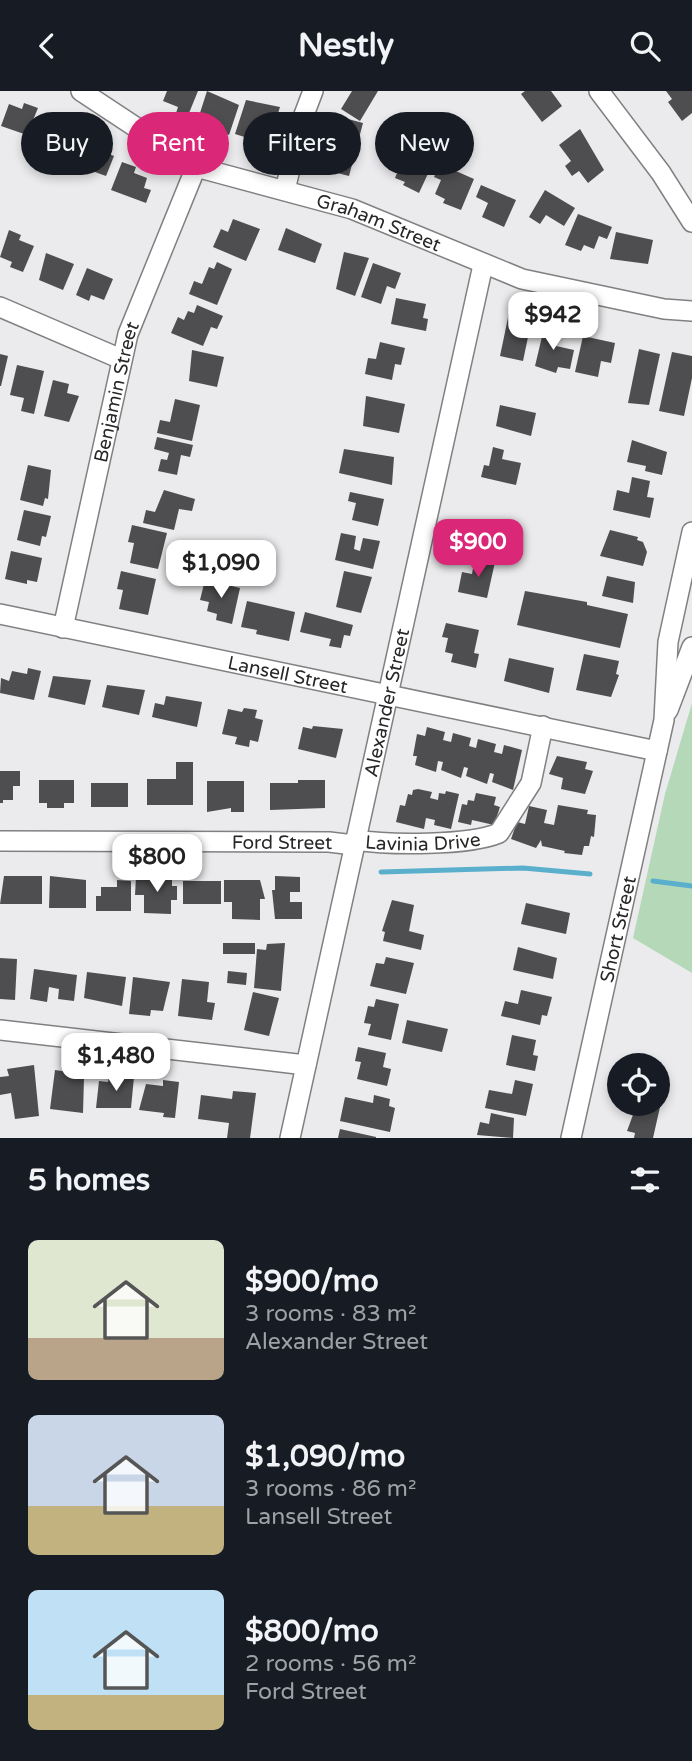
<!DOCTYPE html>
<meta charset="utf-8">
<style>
body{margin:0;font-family:"Varela Round",sans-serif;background:#242831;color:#f1f3f6;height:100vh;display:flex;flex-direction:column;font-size:26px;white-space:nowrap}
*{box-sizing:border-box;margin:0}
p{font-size:23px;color:#9ea1a6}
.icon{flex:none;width:38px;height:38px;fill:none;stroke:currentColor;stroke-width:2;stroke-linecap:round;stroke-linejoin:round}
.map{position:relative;height:1047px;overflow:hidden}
.details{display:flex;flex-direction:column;background:#171b24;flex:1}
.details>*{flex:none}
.top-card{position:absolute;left:21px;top:21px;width:651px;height:63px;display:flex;gap:14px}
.buttons{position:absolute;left:607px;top:962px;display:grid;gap:14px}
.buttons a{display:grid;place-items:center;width:63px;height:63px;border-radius:50%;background:#171b24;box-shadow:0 4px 10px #0003;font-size:35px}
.price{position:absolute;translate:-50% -60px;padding:0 16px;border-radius:14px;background:#fff;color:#222;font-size:23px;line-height:46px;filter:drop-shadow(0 2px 4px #0008)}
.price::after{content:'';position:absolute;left:50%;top:42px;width:21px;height:16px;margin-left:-10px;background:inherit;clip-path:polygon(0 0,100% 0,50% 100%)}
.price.selected{background:#db2777;color:#fff}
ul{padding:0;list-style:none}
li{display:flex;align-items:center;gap:21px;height:175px;padding:0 28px}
li span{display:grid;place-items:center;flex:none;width:196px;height:140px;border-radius:10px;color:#555}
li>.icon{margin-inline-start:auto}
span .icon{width:84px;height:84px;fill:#fffc;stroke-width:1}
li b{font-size:30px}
h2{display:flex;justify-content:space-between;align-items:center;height:84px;padding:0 28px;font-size:30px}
.pill{padding:0 24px;border-radius:32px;background:#171b24;box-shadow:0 4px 10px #0003;font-size:24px;line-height:63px}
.pill.selected{background:#db2777;color:#fff}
header{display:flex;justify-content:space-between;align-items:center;height:91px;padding:0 28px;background:#171b24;font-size:32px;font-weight:700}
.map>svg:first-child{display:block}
.green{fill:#b5d8b9}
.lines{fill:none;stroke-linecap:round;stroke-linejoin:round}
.stream{stroke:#5aafcc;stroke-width:5}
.building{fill:#4e4e50}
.minor-casing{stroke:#808082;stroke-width:22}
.minor{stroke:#fff;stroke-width:19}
.labels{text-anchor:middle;stroke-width:7;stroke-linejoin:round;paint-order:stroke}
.street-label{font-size:19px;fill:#272728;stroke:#fff}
</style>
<header><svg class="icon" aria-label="back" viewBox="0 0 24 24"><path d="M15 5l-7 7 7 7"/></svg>Nestly<svg class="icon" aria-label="search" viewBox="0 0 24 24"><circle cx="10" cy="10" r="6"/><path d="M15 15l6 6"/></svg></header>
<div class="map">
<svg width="692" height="1047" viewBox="0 0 692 1047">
<rect width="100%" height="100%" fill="#ebebed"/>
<path class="green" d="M692 612V882L633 847 665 703Z"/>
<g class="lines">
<path class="stream" d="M381 781 523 777 590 783
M653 790 692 795"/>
</g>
<path class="building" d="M167 0H198L187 27 176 22 178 16 163 10Z
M207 0 239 14 229 44 213 39 215 32 200 22Z
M352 0H378L360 30 341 18Z
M525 0H551L562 15 542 31 521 3Z
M666 0H692V22L682 30 668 11 672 8Z
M246 9 280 16 273 38 265 35 262 43 253 40 251 48 235 43Z
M24 12 38 17 27 44 1 35 9 13 22 18Z
M337 25 363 32 349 85 322 78Z
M47 32 60 37 62 32 75 37 64 65 38 55Z
M580 38 604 79 588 92 579 80 572 85 565 75 571 70 559 54Z
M92 51 106 56 104 61 114 65 106 85 73 73 80 52 91 56Z
M396 58 432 74 419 102 403 94 405 91 395 87 397 82 388 78Z
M122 71 136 76 134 82 147 87 144 97 151 99 146 112 111 99Z
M440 73 474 88 461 119 443 112 445 108 435 103 441 89 434 86Z
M481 94 516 109 504 136 482 126 488 112 476 106Z
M545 99 575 117 564 135 546 124 540 133 529 126Z
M578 123 612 136 607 148 599 145 594 158 584 154 581 160 565 154Z
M233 128 260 138 246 170 213 156 221 138 228 141Z
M286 137 322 153 315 172 278 159Z
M9 139 21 144 19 149 34 155 23 181 10 176 12 171 0 166Z
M616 141 653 149 648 173 610 168Z
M344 161 369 167 355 205 336 198Z
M46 162 74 173 63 199 39 189Z
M217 171 232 178 217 214 189 203 194 190 202 193 209 176 214 178Z
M373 172 401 182 395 198 387 195 381 213 361 206Z
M87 177 113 188 104 209 91 204 89 210 76 204Z
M396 207 426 213 423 227 428 228 426 240 391 233Z
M197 214 223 225 217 238 211 236 203 255 171 242 178 226 184 229 188 220 194 222Z
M509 222 532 227 523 270 500 265Z
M545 233 560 237 556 255 574 259 570 278 558 276 556 282 535 275Z
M583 245 615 252 611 272 601 270 598 286 575 281Z
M380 251 405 257 401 274 395 273 392 289 365 283 368 267 376 268Z
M639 258 660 263 649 314 628 312Z
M192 259 224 266 217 296 189 290Z
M672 261 692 265V287L684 325 659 320Z
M0 263 8 265 1 295H0Z
M17 274 44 280 34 323 21 320 24 307 10 304Z
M53 289 69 293 67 302 79 305 69 331 44 325Z
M366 305 405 313 399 342 363 335Z
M175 308 200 314 192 350 157 342 160 329 170 331Z
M500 314 536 322 531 345 496 335Z
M157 346 193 354 190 366 181 364 177 384 158 380 161 368 167 369 169 362 154 358Z
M632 349 667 361 662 384 645 380 646 375 627 371Z
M493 356 504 359 502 368 521 372 516 394 481 386 484 374 489 375Z
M344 358 394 366 392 394 339 382Z
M28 374 51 379 48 408 45 407 43 415 20 409Z
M632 386 650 390 647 406 654 407 650 427 613 419 617 399 629 402Z
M164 399 195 408 192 420 179 418 174 439 143 432 146 419 155 421Z
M350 401 384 408 378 435 352 429 356 412 348 410Z
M24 419 51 425 46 446 42 445 40 455 17 449Z
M132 434 167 442 158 478 130 472 134 452 128 451Z
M610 439 638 446 637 449 643 451 647 461 643 475 600 465Z
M341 442 356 445 354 458 360 460 363 447 380 450 373 478 335 469Z
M11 460 42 467 37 491 27 489V493L5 488Z
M475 466 495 471 487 507 458 501 462 481 472 483Z
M121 480 156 488 148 524 119 518 123 499 117 498Z
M344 480 372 486 361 522 336 516Z
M607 485 635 491 633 512 602 505Z
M205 489 240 497 232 533 216 529 217 523 207 520 209 511 200 509Z
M525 500 587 511V514L628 523 620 557 517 534Z
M247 510 295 521 289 550 256 543 257 539 241 536Z
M305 521 353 534 350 545 344 544 341 557 329 555 331 548 300 541Z
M446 532 479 539 474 562 479 563 476 577 451 571 453 563 445 561 448 547 442 546Z
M584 563 619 570 616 583 619 584 611 606 576 599Z
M509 567 554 577 549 602 504 590Z
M28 577 41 580 34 609 0 602 1 587 9 590 12 580 27 583Z
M53 585 91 589 85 614 48 606Z
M107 594 145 599 139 624 102 616Z
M166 605 202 611 197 636 152 626 155 612 164 614Z
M244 617 257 619 255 627 263 629 258 651 250 649 249 656 235 653 237 646 222 643 228 618 242 621Z
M313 635 343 638 336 667 298 658 303 636 312 638Z
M427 636 445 641 443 649 451 651 453 642 471 647 469 655 476 657 478 648 496 653 494 661 502 663 504 654 522 659 513 699 492 691 494 683 490 682 487 693 466 685 468 677 464 676 461 687 441 679 443 671 438 670 436 681 415 674 417 665H413L417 643 425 645Z
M557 665 587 671 585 678 593 680 585 703 561 698 563 687 549 683Z
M176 671H193V714H147V688H176Z
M0 680H20V695H13V709H3V712H0Z
M39 689H74V712H64V717H47V712H39Z
M298 689H325V717L270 719V692H298Z
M207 690H244V721H231V717L207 721Z
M91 692H128V716H91Z
M418 698 432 701 430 707 438 709 439 702 445 703 446 700 459 703 451 738 434 734 435 729 426 727 424 738 396 731 400 714 405 715 408 703 412 704 413 699Z
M476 702 496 706 494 714 500 716 494 734 472 729 471 734 458 731 462 713 467 714 468 709 474 710Z
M558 714 588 719 587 723 596 724 594 746 591 745 589 755H584L582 764 564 762 565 760 542 755 541 749 536 757 511 748 517 731 525 733 529 715 547 719 544 732 554 734Z
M4 785H42V813H0Z
M50 785 86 789V817H49Z
M275 785 300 786V801H290V811H302V828H275L272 799H275Z
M136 786H172V795H177V809H171V823L144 822V804H135Z
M117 789 131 790V820H96V805H101V796H117Z
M224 789H260L265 808H260V829L232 828V811H224Z
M183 790H221V813H183Z
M392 809 414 814 409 840 424 844 421 859 383 850 385 841 382 840Z
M526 812 570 822 566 843 521 833Z
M223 852H255V863H223Z
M285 852 281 900 254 897 257 858 266 859 267 853Z
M518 856 557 867 553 888 513 879Z
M386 866 414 872 406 903 370 895 376 872 384 873Z
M0 867 17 868 15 909 0 908Z
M34 878 77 884 74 910 58 908 59 898 49 896 47 911 30 908Z
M228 880 247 882 246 894 227 892Z
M87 881 126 886 122 915 84 907Z
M133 886 170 891 163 920 151 919 150 925 129 923Z
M182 888 209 891 207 911 215 912 212 929 178 925Z
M521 899 552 906 547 925 542 924 540 934 501 925 505 910 518 913Z
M253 901 279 907 269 945 244 939Z
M376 908 399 913 391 949 368 944 371 933 364 932 368 915 374 916Z
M407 929 448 938 442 961 402 952Z
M512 944 536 949 533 964 538 965 535 980 506 974Z
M358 956 386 962 383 976 391 978 387 995 357 988 361 971 355 970Z
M34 974 39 1025 15 1028 11 1002 0 1004V986L9 985 7 978Z
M55 979 75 982V986L84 987 83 1022 50 1018Z
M119 983 134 986 131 1017H96L99 990 108 991 109 985 119 986Z
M163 989 179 991 175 1027 163 1026 164 1022 139 1019 146 993 163 995Z
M515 989 533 993 526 1025 485 1017 489 999 512 1003Z
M233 1000 256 1002 250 1047H227L229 1032 198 1028 201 1004 232 1008Z
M374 1004 390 1008 389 1015 395 1017 390 1041 340 1030 345 1006 373 1012Z
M637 1013 660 1016 653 1047H634L635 1042 627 1040Z
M491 1022 514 1027 513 1047 477 1044 480 1031 489 1033Z
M340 1038 376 1046V1047H338Z"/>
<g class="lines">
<g class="minor-casing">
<g id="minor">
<path id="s1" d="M81 0 196 76 352 118 522 188 664 218 692 220"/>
<path d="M599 0 661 82 692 131"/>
<path d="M285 99 302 29 313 0"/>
<path d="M0 216 121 268"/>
<path id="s2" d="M0 523 657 660"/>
<path id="s3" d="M63 537 128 243 196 76"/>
<path d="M668 619 692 556"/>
<path id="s4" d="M355 749C389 754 468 755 499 742L531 692 543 635"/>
<path id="s5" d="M0 750 329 751 354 754"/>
<path d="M0 939 306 974"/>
<path id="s6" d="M290 1047 483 174"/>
<path id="s7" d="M571 1047 664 629 668 551 692 441"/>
</g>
</g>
<use href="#minor" class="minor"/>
</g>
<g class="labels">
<g class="street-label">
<text dy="7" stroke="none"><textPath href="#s1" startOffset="329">Graham Street</textPath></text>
<text dy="7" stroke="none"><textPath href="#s3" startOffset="242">Benjamin Street</textPath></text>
<text dy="7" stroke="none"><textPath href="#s2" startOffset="294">Lansell Street</textPath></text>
<text dy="7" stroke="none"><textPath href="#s6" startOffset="446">Alexander Street</textPath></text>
<text dy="7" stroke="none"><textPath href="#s4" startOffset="68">Lavinia Drive</textPath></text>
<text dy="7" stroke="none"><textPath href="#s5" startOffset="282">Ford Street</textPath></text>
<text dy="7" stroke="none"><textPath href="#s7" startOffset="214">Short Street</textPath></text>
</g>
</g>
</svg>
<div class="buttons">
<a><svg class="icon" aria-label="locate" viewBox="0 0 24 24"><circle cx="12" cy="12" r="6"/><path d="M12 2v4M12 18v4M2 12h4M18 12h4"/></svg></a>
</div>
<b class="price" style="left:553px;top:261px">$942</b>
<b class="price selected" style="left:478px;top:488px">$900</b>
<b class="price" style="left:221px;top:509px">$1,090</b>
<b class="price" style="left:157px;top:803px">$800</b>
<b class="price" style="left:116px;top:1002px">$1,480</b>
<div class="top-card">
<a class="pill">Buy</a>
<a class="pill selected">Rent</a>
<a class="pill">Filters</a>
<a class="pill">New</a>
</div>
</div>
<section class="details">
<h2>5 homes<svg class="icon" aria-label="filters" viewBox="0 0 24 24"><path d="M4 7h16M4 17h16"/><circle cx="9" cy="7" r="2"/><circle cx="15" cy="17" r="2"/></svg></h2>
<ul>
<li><span style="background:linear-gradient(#dfe7d0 70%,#b9a48a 0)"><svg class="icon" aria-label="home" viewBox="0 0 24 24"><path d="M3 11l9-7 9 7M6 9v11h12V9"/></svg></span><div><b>$900/mo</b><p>3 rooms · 83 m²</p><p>Alexander Street</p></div></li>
<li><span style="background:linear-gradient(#c9d6e8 65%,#c2b280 0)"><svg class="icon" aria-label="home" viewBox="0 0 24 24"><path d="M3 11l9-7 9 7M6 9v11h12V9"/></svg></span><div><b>$1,090/mo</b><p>3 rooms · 86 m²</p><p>Lansell Street</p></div></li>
<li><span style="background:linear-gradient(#bfe0f5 75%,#c2b280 0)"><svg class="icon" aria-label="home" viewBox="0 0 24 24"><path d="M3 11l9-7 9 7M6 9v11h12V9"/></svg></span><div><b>$800/mo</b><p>2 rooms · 56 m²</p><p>Ford Street</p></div></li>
</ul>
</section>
